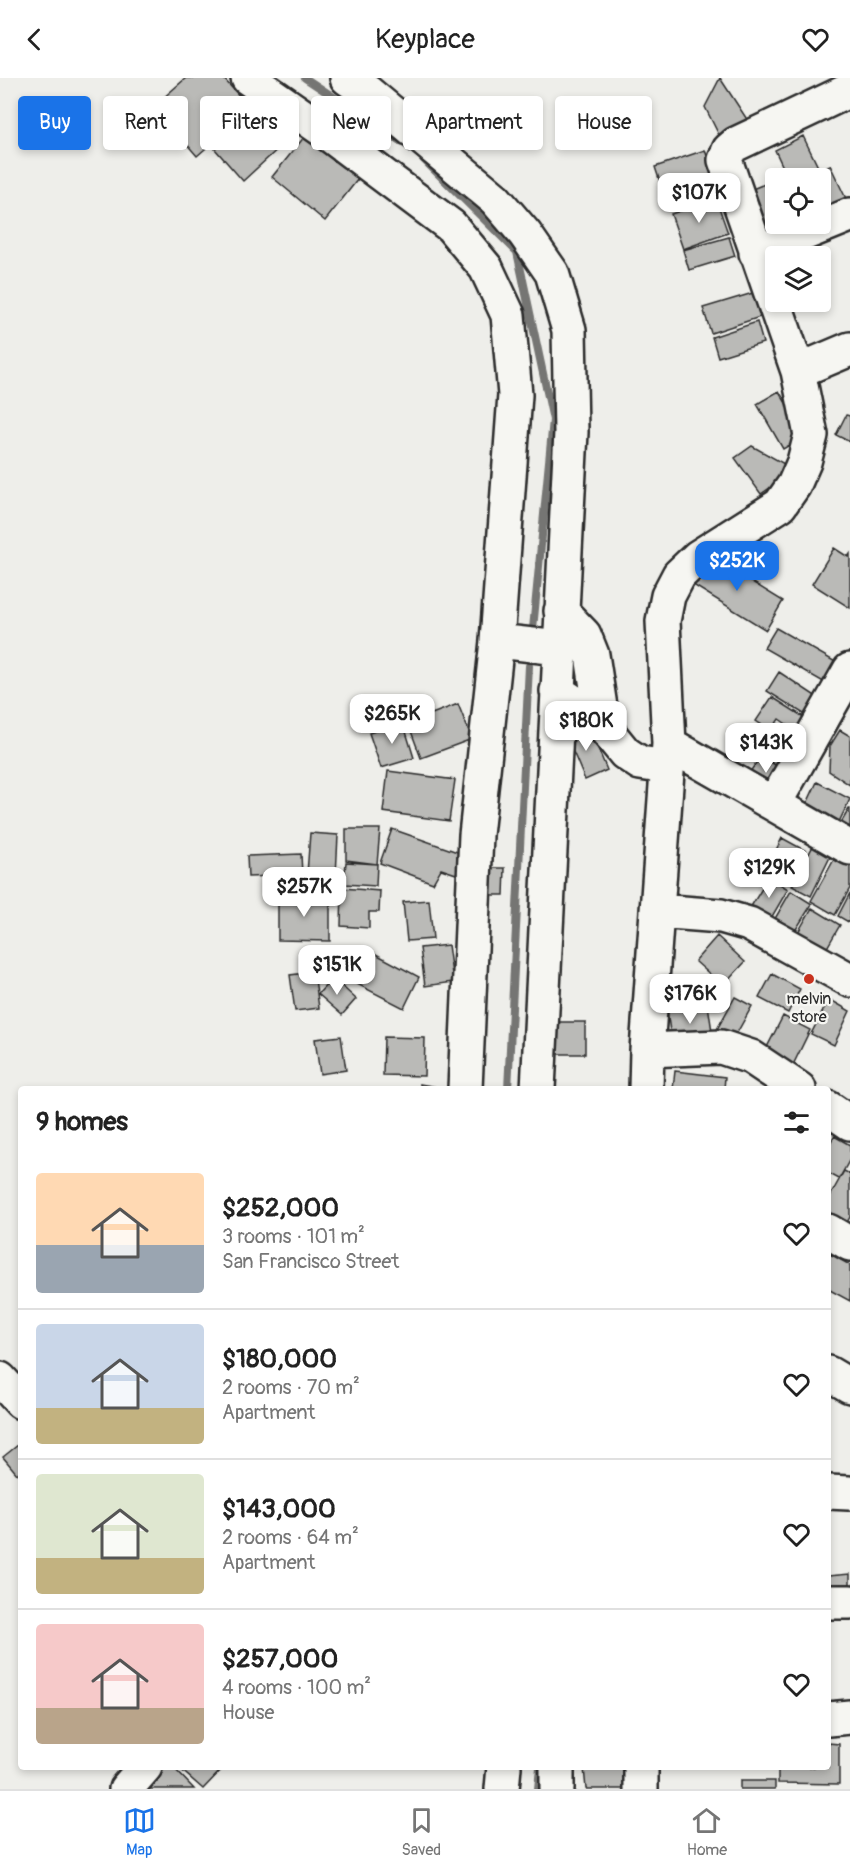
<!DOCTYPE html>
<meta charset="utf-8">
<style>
body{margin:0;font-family:Pangolin,sans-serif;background:#f6f6f6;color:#222;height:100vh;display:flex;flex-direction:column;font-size:22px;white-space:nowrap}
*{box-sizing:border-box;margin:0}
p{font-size:20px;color:#767676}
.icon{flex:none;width:33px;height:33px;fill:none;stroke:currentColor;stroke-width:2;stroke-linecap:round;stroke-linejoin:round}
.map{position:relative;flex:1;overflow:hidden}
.panel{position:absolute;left:18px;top:1008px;width:813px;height:684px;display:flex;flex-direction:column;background:#fff;border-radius:6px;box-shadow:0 3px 9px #0003}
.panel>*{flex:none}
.banner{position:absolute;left:18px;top:18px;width:814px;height:54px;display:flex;gap:12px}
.tools{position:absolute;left:765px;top:90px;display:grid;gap:12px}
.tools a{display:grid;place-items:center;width:66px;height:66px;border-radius:6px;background:#fff;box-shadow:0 3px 9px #0003;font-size:30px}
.price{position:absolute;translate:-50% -51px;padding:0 14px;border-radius:12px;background:#fff;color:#222;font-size:20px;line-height:39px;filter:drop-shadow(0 2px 3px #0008)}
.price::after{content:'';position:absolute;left:50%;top:36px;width:18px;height:14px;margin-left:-9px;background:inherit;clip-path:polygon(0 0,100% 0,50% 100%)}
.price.current{background:#1a73e8;color:#fff}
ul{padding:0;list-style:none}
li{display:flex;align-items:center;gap:18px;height:150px;padding:0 18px}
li+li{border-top:2px solid #e0e0e0}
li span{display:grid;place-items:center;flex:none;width:168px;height:120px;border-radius:6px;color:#555}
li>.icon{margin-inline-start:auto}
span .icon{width:72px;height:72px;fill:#fffc;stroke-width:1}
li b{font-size:26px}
h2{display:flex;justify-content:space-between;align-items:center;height:72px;padding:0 18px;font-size:26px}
.chip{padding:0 21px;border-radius:6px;background:#fff;box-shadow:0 3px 9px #0003;font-size:21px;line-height:54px}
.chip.current{background:#1a73e8;color:#fff}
header{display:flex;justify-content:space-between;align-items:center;height:78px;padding:0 18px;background:#fff;font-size:27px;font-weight:600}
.dock{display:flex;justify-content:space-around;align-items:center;height:84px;border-top:2px solid #e0e0e0;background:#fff;font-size:16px;color:#767676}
.dock a{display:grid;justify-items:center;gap:3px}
.dock .current{color:#1a73e8}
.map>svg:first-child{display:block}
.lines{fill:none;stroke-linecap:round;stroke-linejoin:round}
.stream{stroke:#757573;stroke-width:8}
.building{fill:#babab7;stroke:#2b2b2b;stroke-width:1.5}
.minor-casing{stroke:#2b2b2b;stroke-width:38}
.minor{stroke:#f6f6f2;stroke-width:33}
.poi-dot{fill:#c8321e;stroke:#f6f6f2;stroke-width:2}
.labels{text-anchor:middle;stroke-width:4.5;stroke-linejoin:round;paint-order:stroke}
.poi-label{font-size:16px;fill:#2b2b2b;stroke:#f6f6f2}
</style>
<header><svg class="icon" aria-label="back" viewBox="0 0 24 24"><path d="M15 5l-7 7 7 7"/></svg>Keyplace<svg class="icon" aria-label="heart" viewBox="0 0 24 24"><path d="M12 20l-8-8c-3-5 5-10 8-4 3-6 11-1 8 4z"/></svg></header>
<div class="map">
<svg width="850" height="1711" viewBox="0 0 850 1711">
<rect width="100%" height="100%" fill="#eeeeea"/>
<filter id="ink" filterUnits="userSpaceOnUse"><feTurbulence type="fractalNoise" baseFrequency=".0167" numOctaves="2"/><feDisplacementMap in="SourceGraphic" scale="12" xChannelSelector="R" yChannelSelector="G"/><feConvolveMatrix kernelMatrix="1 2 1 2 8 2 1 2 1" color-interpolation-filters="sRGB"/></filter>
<g filter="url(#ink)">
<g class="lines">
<path class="stream" d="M305 0 412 71
M424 82 517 174 553 342 533 551
M508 1011 529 588
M538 1711 540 1689"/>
</g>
<path class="building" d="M186 0H223L251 31 197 78 154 28Z
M720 0 752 49 724 67 705 29Z
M265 26 293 57 243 103 215 71Z
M305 58 358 101 325 143 272 99Z
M803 58 819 91 799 100H788L775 72Z
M705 72 714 99 664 116 655 89Z
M830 87 850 129 820 139V100H802Z
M772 103 776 111V146H782L767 152 750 112Z
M716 121 728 155 683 171 671 136Z
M729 159 735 178 689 192 683 172Z
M753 215 760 239 711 255 703 230Z
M757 244 763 265 718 279 712 259Z
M779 313 805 358 783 371 757 326Z
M846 337 850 338V364L836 357Z
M752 368 795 392 761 416 735 380Z
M834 470 848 479 850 476V530L812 506Z
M708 477 783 523 766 552 690 505Z
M776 550 839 586 827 606 764 570Z
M779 594 823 623 812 641 767 613Z
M772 619 810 643 801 656 779 641 771 653 756 643Z
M458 626 472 661 421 680 408 645Z
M403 644 414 680 381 690 369 655Z
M778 646 802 661 786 687 769 677 775 668 767 663Z
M588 647 607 692 585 702 566 657Z
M840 652 850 658V707L829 693 830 668Z
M761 678 785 693 772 714 747 698Z
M388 693 455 702 449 743 383 734Z
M817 704 850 721 837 748 804 732Z
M849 731H850V756L838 750Z
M346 751H380L377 786 346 782Z
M392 751 463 776 456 796 441 791 433 805 380 785Z
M310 755 338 757 336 798 307 796Z
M782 760 806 773 790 806 765 794Z
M813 768 831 777 811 818 792 808Z
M301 776 302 797 248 799 247 778Z
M836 778 850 786V810L835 837 811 823Z
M346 784 377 786 376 808 344 806Z
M489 790H505L504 817H489Z
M769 799 788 811 770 842 750 830Z
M342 810 380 813 379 834H369V850L341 848Z
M791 813 812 826 793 856 773 844Z
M850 815V845L838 838Z
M278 816 330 817V863L278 862Z
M429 822 433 861 407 863 403 824Z
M812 830 840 847 821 880 793 863Z
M717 858 745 884 723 908 695 883Z
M448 867 453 904 425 908 420 870Z
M372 874 419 899 404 930 357 906Z
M314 894 319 930 295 933 290 897Z
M772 896 800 911 788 935 759 920Z
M333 900 356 921 342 937 318 916Z
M735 919 752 928 733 962 716 953Z
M829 921 850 933 834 967 811 956Z
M708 927 713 960 672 967 667 932Z
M783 938 810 952 790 993 762 979Z
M549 944H585V976H548Z
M341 958 346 992 320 996 315 961Z
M384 959 425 960 424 998 383 997Z
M675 993 725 999 724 1011H673Z
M420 1006 448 1011H420Z
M834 1058 850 1067V1081L839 1101 828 1095V1069Z
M844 1093 850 1096V1139L846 1146 828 1136V1122Z
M830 1176 850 1187V1223L828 1211V1179Z
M18 1367 21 1370V1392L17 1396 3 1379Z
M850 1496V1520L828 1523V1498Z
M828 1665 839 1666V1706L778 1705V1689H828Z
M160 1689H173L194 1711H147Z
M178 1689H224L203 1711Z
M627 1689 628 1711H586L584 1690Z
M740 1703H775V1711H740Z"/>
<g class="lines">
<g class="minor-casing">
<path id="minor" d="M248 0 323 52 451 148 486 190 508 237 515 317 497 563 476 757 465 1011
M347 0 367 14 495 121 525 156 552 195 569 252 571 354 538 1011
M756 175 850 137
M798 293 850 271
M561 533 584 557 592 577 603 648
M497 563 559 570
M557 613 587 633 603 648 625 675 640 685 667 689
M669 666 850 770
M774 726 850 592
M657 833 721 838 749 846 850 902
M647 972 721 969 751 979 799 1011
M646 1011 647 972 669 666 663 543 668 518 679 497 698 479 780 427 794 407 804 384 811 357 798 293 725 82 729 72 736 66 850 12
M828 1030 850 1045
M828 1153 850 1166
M828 1295 850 1308
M0 1301 21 1324
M828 1414 849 1415
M828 1524H850
M828 1641 850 1639
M641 1689V1711
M126 1711 145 1689
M502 1711 504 1689
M557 1711V1689"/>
</g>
<use href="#minor" class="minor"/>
</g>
</g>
<circle class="poi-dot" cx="809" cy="901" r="6"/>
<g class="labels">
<g class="poi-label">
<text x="809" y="926">melvin<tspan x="809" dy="18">store</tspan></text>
</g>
</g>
</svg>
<div class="tools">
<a><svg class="icon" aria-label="locate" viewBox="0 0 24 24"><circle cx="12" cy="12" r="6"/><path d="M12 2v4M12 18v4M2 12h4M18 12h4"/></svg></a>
<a><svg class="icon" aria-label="layers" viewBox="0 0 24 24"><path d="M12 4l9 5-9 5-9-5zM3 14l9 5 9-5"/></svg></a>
</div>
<b class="price" style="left:699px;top:146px">$107K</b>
<b class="price current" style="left:737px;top:514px">$252K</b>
<b class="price" style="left:392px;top:667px">$265K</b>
<b class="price" style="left:586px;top:674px">$180K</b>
<b class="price" style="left:766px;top:696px">$143K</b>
<b class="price" style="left:769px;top:821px">$129K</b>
<b class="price" style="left:304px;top:840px">$257K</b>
<b class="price" style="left:337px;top:918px">$151K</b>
<b class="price" style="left:690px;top:947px">$176K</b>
<div class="banner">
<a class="chip current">Buy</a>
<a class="chip">Rent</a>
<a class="chip">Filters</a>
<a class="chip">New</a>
<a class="chip">Apartment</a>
<a class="chip">House</a>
</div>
<section class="panel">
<h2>9 homes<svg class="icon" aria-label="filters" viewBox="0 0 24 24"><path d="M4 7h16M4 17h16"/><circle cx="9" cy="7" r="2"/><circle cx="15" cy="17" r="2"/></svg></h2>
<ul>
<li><span style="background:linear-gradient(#ffd9b3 60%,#9aa5b1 0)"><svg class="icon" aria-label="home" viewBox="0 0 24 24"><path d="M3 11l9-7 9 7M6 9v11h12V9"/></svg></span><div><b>$252,000</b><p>3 rooms · 101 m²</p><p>San Francisco Street</p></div><svg class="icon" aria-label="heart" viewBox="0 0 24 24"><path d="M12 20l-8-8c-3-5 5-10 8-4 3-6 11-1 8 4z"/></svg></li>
<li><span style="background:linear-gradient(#c9d6e8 70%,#c2b280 0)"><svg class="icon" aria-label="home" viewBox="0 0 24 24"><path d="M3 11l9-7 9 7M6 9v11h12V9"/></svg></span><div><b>$180,000</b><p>2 rooms · 70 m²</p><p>Apartment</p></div><svg class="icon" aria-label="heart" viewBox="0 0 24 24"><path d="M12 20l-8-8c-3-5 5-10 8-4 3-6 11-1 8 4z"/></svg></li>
<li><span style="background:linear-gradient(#dfe7d0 70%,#c2b280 0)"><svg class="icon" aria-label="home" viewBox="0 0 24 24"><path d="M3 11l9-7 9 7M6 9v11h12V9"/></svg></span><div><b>$143,000</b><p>2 rooms · 64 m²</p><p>Apartment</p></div><svg class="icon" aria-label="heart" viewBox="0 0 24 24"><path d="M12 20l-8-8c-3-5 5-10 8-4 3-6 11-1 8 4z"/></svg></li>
<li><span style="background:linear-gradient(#f6c9c9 70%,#b9a48a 0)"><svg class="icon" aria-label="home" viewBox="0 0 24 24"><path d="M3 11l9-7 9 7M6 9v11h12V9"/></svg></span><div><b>$257,000</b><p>4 rooms · 100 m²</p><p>House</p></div><svg class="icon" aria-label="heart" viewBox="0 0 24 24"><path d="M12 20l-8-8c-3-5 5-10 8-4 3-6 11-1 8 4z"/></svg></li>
</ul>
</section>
</div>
<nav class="dock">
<a class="current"><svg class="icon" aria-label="map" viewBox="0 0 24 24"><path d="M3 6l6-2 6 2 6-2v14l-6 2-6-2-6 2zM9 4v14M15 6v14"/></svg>Map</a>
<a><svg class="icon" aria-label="saved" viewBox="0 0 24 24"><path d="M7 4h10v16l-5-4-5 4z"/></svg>Saved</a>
<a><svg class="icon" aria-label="home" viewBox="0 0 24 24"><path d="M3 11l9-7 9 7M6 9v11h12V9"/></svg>Home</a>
</nav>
